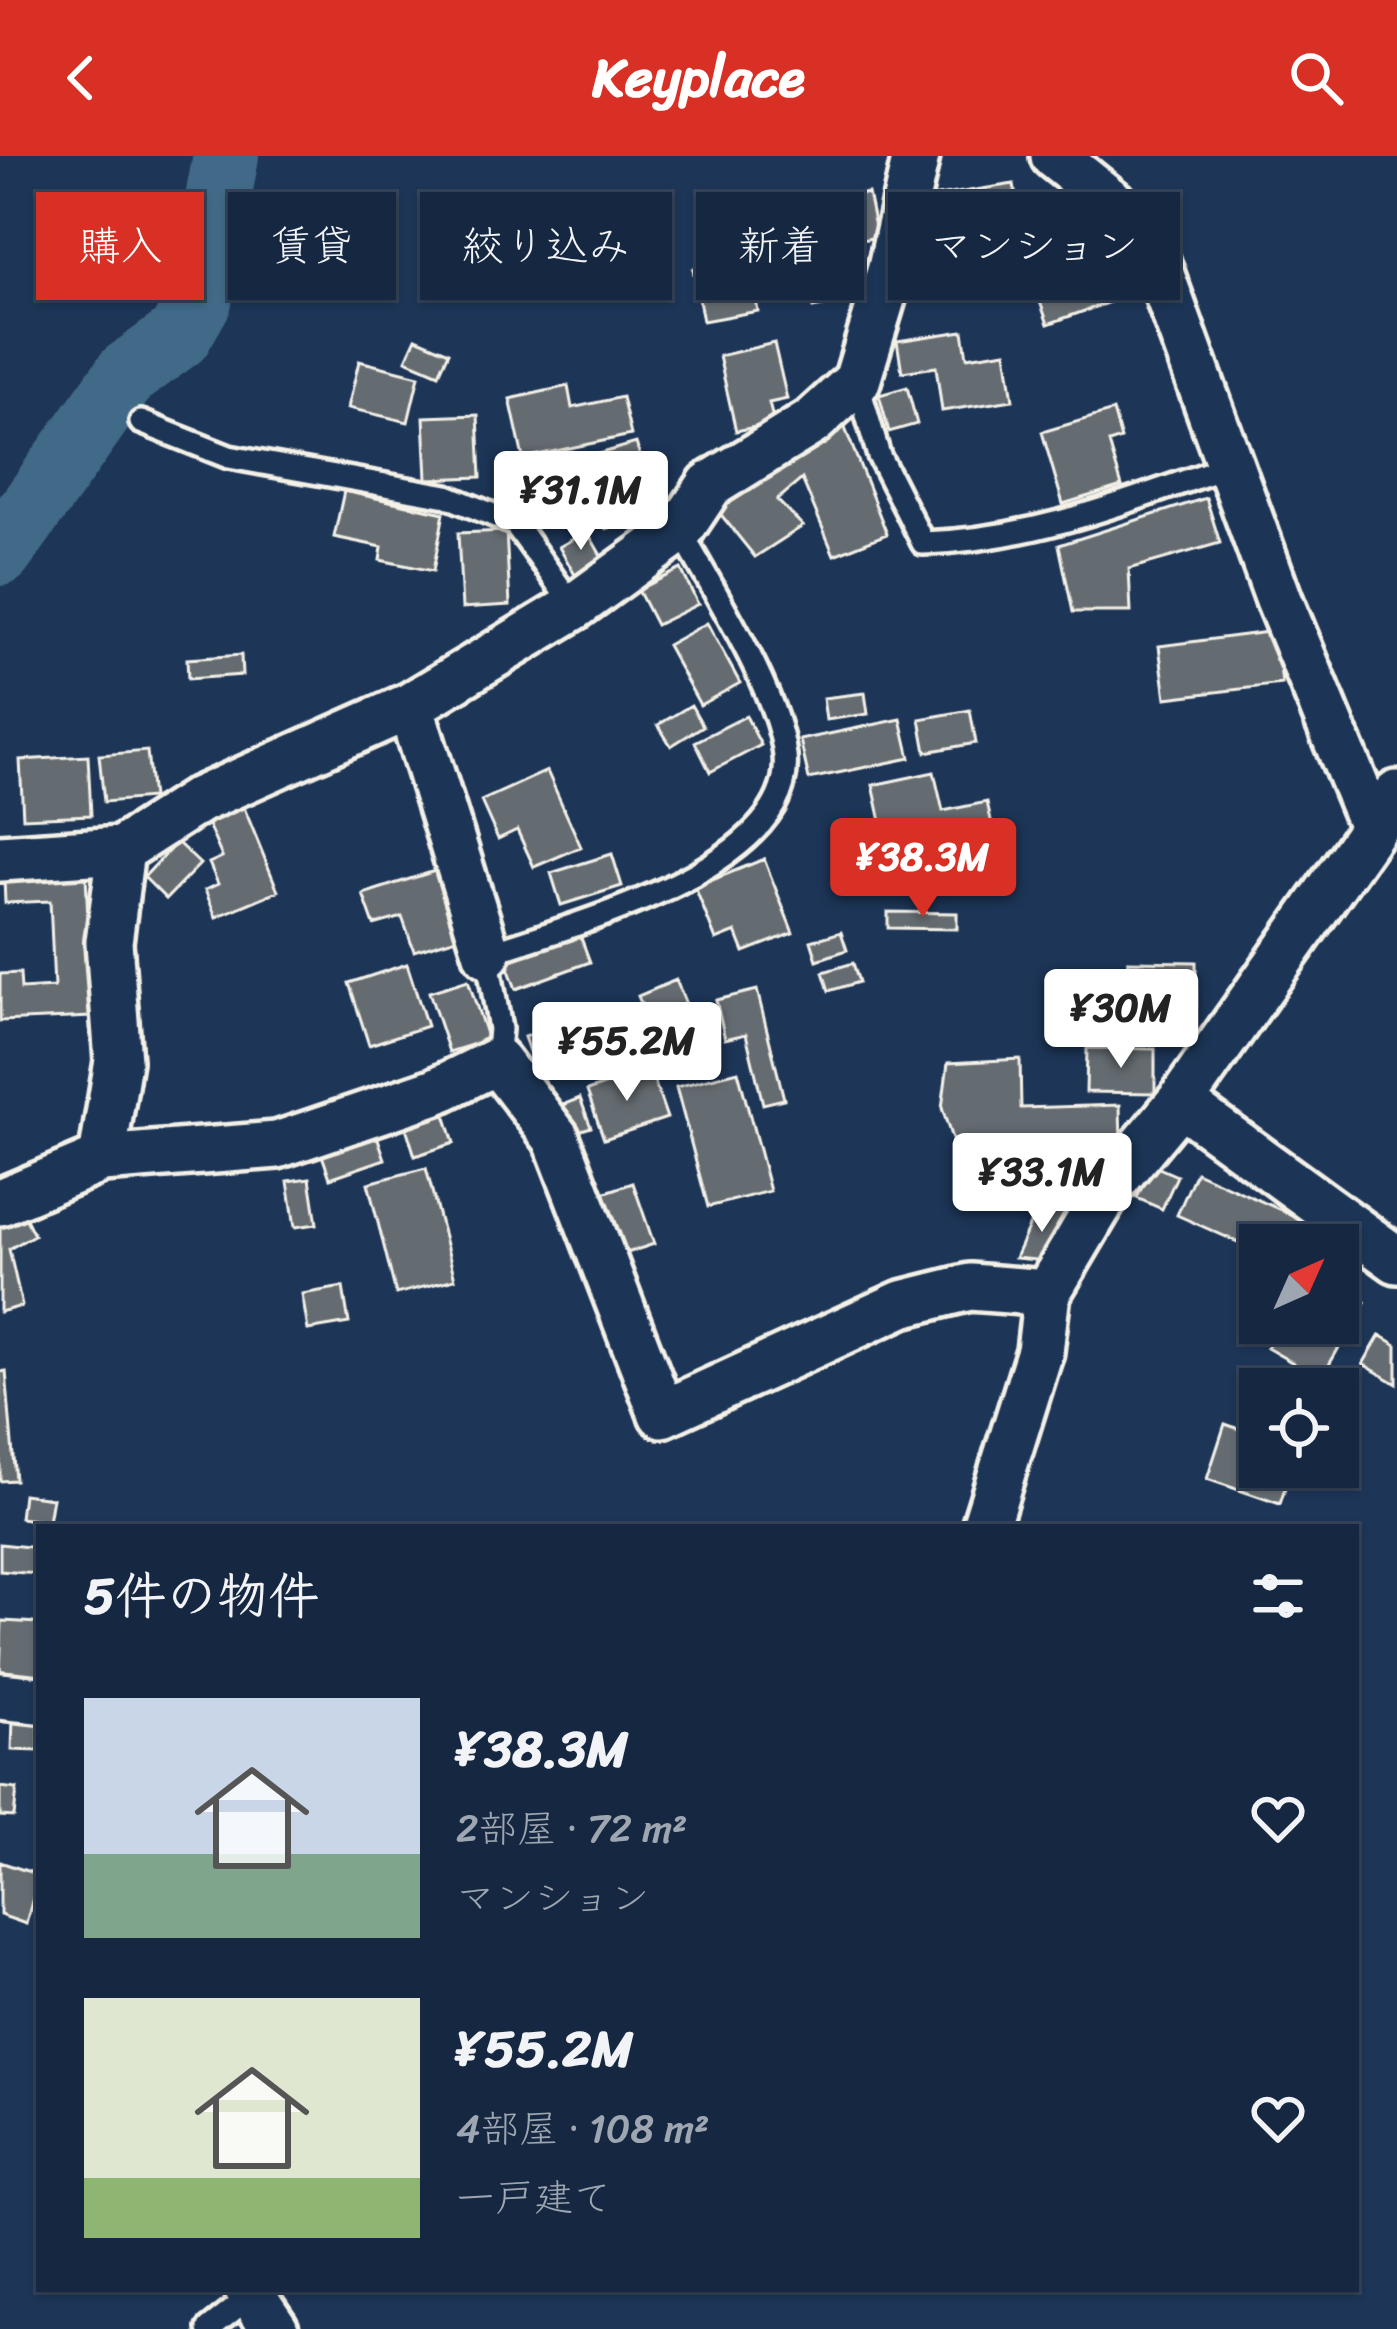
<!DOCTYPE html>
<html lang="ja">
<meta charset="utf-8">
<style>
body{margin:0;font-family:Sriracha,"Klee One",sans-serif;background:#23344c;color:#f1f3f6;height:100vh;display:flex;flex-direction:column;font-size:45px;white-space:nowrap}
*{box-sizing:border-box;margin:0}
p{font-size:39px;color:#9ea6b1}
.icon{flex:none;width:66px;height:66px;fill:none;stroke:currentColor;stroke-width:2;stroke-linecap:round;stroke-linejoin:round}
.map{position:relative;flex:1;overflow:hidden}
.panel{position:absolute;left:36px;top:1368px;width:1323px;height:768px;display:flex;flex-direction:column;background:#162841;border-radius:0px;box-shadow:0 3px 9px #0004,0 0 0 3px #35445a}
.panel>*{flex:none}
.hud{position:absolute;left:36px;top:36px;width:1326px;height:108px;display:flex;gap:24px}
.needle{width:78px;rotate:45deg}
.tools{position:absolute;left:1239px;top:1068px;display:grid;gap:24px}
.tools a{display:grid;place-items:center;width:120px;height:120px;border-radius:0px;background:#162841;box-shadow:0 3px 9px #0004,0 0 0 3px #35445a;font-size:60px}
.price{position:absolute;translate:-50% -102px;padding:0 27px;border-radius:12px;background:#fff;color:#222;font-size:39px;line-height:78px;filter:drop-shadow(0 3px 6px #0008)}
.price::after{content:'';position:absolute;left:50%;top:72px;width:36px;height:27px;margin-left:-18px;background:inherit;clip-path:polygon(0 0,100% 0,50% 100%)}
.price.active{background:#d93025;color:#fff}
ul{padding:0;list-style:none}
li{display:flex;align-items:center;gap:36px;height:300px;padding:0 48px}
li span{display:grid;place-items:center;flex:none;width:336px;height:240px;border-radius:0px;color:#555}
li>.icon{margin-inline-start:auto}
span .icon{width:144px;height:144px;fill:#fffc;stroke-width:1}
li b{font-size:51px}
h2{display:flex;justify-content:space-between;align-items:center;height:144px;padding:0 48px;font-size:51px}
.chip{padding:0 42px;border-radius:0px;background:#162841;box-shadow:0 3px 9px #0004,0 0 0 3px #35445a;font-size:42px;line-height:108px}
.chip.active{background:#d93025;color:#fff}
header{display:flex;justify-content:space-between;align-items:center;height:156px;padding:0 48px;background:#d93025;color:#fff;font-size:54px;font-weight:800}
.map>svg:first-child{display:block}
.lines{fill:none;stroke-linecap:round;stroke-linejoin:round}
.river{stroke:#406a88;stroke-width:66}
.building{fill:#656c71;stroke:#f4f1e8;stroke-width:3}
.lane-casing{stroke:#f4f1e8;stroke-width:30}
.street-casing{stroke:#f4f1e8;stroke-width:54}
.lane{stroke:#1d3557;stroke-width:21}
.street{stroke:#1d3557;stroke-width:45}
</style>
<header><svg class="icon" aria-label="back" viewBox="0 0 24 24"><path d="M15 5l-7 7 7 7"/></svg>Keyplace<svg class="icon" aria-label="search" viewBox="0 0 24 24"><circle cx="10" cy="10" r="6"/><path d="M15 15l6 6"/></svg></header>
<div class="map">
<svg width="1397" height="2173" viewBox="0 0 1397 2173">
<rect width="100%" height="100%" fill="#1d3557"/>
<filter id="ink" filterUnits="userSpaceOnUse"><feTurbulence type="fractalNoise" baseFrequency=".00833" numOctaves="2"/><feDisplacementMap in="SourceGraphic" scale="24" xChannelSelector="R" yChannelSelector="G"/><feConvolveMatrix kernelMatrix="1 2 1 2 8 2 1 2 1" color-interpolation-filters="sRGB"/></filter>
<g filter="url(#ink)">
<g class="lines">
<path class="river" d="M0 397 127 218 179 180 199 145 226 0"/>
</g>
<path class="building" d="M1014 28 1019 61 991 66 996 98 934 108 924 42Z
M868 37 877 81 850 86 862 142 813 152 801 95 761 103 756 79 846 60 842 42Z
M1080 49 1100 105 1128 95 1143 134 1048 168 1014 73Z
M748 103 758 155 703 165 693 113Z
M963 175 967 201 1006 195 1013 244 942 255 936 211 902 216 897 185Z
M416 182 449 196 439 218 406 204Z
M774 187 787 243 769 247 774 267 736 275 719 200Z
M359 205 419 220 408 266 348 252Z
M568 230 572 252 622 241 631 279 523 302 510 243Z
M907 231 917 268 889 276 879 239Z
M1113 255 1121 283 1109 287 1122 330 1063 348 1042 276Z
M478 259 481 321 427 323 424 261Z
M843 267 887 378 834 399 802 323 777 344 803 370 755 401 718 355Z
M636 287 658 358 606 373 585 302Z
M344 335 444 357 433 415 380 404 382 391 334 381Z
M1206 342 1220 387 1129 413 1131 456H1073L1059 389Z
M506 375 510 449 462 452 458 377Z
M587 375 603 403 575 419 559 391Z
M681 413 698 448 656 469 638 434Z
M707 467 740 527 700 549 667 489Z
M1276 475 1282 528 1166 542 1159 490Z
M241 499 242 519 188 523 187 503Z
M865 537 868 558 826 564 823 542Z
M691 549 703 570 671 590 658 569Z
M970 554 976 587 926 596 920 563Z
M746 560 761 589 710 616 695 586Z
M901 563 910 602 809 623 800 584Z
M147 595 152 642 104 646 99 599Z
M88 600 91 659 23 662 20 604Z
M547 615 581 691 534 711 517 674 498 683 481 645Z
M934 616 943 655 987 646 996 687 936 700 940 715 894 725 873 629Z
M243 649 278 735 216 761 205 734 218 728 209 707 222 701 206 664Z
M177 686 200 708 166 743 144 721Z
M612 698 622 730 561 749 551 717Z
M764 703 793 777 744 796 736 776 716 784 695 731Z
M438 714 460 781 414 795 402 761 374 769 363 738Z
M86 718 92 861 0 865V818L20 817 21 833 54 831 50 745 5 747 4 721Z
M888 756 957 757V773L888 772Z
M841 776 847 794 817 804 811 785Z
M580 779 590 806 516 833 506 806Z
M1128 805 1196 806V849H1127Z
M853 807 859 826 829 835 823 816Z
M407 808 427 870 369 889 349 827Z
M468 824 488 884 449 896 429 836Z
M676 824 692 863 654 879 638 840Z
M757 834 784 943 763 948 746 878 725 883 716 844Z
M573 864 586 901 537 918 524 881Z
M1087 892 1155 893V937L1086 936Z
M1020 903 1021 952 1120 949 1121 990 1077 996V1041L971 1042 942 952 948 907Z
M650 913 667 962 604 983 587 935Z
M738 915 770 1035 708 1051 676 931Z
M580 942 591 971 573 977 562 949Z
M443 952 454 987 415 1000 404 965Z
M374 971 385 1003 330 1022 319 991Z
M1152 1009 1177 1020 1162 1053 1137 1042Z
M426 1012 455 1123 396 1138 368 1027Z
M1196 1016 1328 1075 1322 1089H1260V1096L1177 1059Z
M310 1022 317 1068 295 1071 288 1025Z
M633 1027 654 1088 621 1099 600 1038Z
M1069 1054 1046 1105 1015 1102 1035 1057Z
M23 1057 34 1079 9 1093 22 1150 0 1156V1068Z
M343 1131 349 1167 308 1174 302 1138Z
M1338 1131 1365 1146 1321 1223 1267 1192 1282 1167H1338Z
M1380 1179 1397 1189V1228L1363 1208Z
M6 1215 15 1324 0 1325V1216Z
M1225 1268 1260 1280V1311H1292L1280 1348 1207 1323Z
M23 1338 52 1342 48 1366 20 1362Z
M0 1388 39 1392 37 1418 0 1415Z
M2 1465 39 1467V1521L0 1520Z
M13 1561 39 1563V1595L12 1594Z
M0 1631 17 1633 14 1661 0 1660Z
M0 1706 39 1719 26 1768 0 1759Z"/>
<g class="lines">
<g class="lane-casing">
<path id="lane" d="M857 225 879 300 923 387C1033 384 1129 345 1231 309
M141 266 229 301 447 340 515 368 574 451
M497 905 500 873 487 798C566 770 796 713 785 600 778 535 712 433 680 374
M209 2173 252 2139"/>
</g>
<g class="street-casing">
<path id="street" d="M1054 0 1124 56 1154 100 1279 444 1372 670
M410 550 487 798
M1397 638 1180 946 1397 1104
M0 702 121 694
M102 1003 277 989 436 935 497 905 556 982 662 1258 902 1148 970 1131 1047 1137 1111 1029 1180 946
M0 1046 102 1003 118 905 109 786 121 694 199 644 410 550 574 451 680 374 710 329 812 266 857 225 890 116 916 0
M985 1371 1040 1195 1047 1137
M0 1540 38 1544
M248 2133 275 2173"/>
</g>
<use href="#lane" class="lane"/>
<use href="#street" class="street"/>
</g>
</g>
</svg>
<div class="tools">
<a><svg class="needle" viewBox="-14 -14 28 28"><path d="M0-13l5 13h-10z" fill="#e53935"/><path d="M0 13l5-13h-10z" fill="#9ea6b1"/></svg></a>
<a><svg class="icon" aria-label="locate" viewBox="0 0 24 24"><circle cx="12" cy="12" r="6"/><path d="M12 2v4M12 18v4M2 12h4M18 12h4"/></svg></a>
</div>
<b class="price" style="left:581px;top:397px">¥31.1M</b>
<b class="price active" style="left:923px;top:764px">¥38.3M</b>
<b class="price" style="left:1121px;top:915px">¥30M</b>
<b class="price" style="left:627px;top:948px">¥55.2M</b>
<b class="price" style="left:1042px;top:1079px">¥33.1M</b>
<div class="hud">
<a class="chip active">購入</a>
<a class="chip">賃貸</a>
<a class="chip">絞り込み</a>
<a class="chip">新着</a>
<a class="chip">マンション</a>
</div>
<section class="panel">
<h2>5件の物件<svg class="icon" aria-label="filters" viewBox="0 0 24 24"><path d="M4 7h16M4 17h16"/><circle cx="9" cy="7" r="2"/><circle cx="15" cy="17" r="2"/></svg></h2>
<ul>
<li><span style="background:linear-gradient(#c9d6e8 65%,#7fa58c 0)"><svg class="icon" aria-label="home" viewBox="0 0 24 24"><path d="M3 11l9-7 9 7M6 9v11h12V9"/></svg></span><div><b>¥38.3M</b><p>2部屋 · 72 m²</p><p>マンション</p></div><svg class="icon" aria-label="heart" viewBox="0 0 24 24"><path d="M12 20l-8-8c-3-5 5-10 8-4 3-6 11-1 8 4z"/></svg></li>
<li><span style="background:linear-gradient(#dfe7d0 75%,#8fb573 0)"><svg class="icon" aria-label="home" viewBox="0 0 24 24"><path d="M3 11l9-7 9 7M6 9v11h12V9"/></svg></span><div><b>¥55.2M</b><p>4部屋 · 108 m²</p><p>一戸建て</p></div><svg class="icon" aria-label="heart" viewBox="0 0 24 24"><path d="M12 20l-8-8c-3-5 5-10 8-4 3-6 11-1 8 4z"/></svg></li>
</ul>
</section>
</div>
